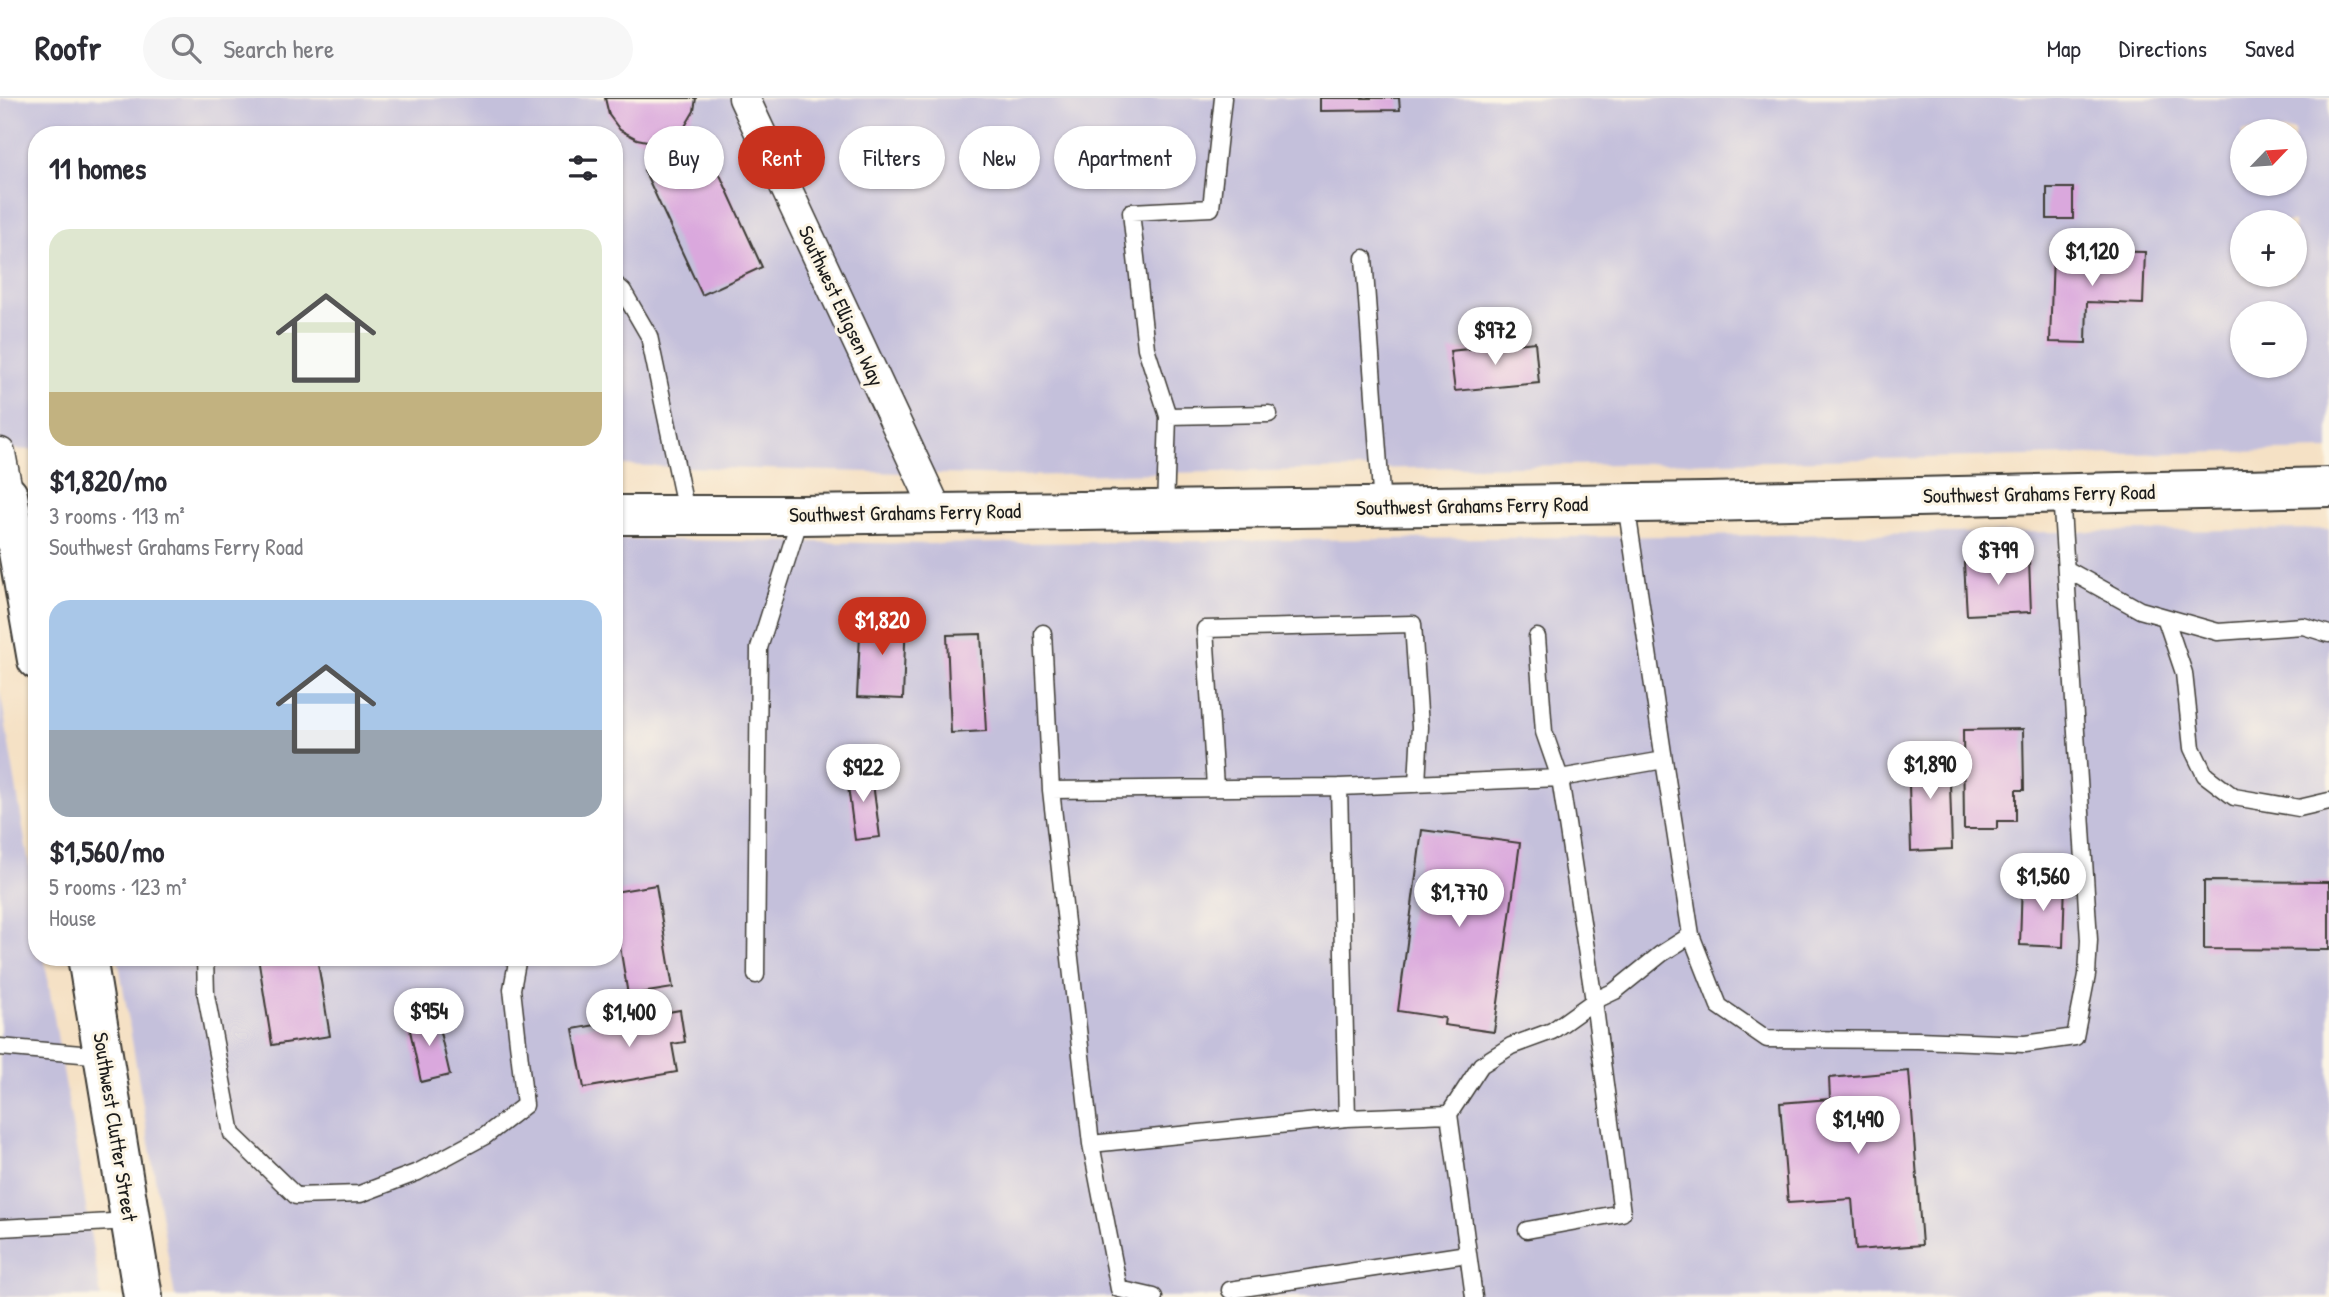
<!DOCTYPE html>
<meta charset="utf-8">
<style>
body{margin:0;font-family:"Patrick Hand",sans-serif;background:#f7f7f7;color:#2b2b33;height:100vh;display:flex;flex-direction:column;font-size:26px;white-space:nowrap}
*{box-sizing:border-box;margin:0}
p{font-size:23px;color:#7c7c81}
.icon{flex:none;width:38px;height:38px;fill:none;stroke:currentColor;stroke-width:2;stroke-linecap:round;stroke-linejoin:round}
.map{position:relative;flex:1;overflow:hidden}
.sheet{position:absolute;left:28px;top:28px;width:595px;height:840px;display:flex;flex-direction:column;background:#fff;border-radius:28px;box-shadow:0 2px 5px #0004}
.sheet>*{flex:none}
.top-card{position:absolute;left:644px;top:28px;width:665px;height:63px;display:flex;gap:14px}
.needle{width:46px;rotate:65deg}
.fabs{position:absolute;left:2230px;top:21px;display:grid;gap:14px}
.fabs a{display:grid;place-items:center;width:77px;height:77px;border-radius:50%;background:#fff;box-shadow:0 2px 5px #0004;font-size:35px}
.price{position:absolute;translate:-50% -60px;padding:0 16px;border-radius:24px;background:#fff;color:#222;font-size:23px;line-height:46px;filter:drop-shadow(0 2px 4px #0008)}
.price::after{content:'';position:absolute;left:50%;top:42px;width:21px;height:16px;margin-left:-10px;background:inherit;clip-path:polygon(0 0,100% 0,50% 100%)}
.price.selected{background:#c8321e;color:#fff}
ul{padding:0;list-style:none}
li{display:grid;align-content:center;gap:14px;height:371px;padding:0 21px}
li span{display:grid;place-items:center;height:217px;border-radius:21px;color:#555}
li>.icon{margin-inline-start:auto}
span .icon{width:126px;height:126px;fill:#fffc;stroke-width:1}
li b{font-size:30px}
h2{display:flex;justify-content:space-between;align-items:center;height:84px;padding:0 21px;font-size:30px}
.chip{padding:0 24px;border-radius:32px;background:#fff;box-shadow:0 2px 5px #0004;font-size:24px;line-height:63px}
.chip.selected{background:#c8321e;color:#fff}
header{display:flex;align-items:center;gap:42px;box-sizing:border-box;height:98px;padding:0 35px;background:#fff;border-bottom:2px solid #e1e1e2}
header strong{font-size:33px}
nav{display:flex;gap:38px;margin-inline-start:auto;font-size:24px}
.search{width:490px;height:63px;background:#f7f7f7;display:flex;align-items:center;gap:18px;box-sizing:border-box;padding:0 24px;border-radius:38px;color:#7c7c81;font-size:26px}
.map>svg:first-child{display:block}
.industrial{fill:#c4c0db;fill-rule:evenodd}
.building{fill:#daa8dd}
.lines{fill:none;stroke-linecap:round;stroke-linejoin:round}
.lane-casing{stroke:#3d3a35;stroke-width:19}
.street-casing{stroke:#3d3a35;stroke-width:33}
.secondary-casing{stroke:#3d3a35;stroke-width:42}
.lane{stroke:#fff;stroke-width:16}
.street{stroke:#fff;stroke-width:30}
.secondary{stroke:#fff;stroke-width:38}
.labels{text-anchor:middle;stroke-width:6;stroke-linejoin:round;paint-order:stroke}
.street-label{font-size:21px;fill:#1c1c1c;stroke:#fcf5e5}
</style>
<header>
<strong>Roofr</strong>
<div class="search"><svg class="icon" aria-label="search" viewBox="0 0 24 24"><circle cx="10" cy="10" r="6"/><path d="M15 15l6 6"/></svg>Search here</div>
<nav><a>Map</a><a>Directions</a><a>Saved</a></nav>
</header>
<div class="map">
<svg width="2329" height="1199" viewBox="0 0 2329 1199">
<rect width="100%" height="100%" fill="#fcf5e5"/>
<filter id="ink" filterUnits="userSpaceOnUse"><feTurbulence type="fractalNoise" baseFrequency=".0143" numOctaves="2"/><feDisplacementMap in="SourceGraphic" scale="14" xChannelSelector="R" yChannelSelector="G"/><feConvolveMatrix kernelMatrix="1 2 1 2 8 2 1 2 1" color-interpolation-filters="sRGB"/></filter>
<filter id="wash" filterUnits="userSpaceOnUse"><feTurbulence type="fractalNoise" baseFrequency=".00686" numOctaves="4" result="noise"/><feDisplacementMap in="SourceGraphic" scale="28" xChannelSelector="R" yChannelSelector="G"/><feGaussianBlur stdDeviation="1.57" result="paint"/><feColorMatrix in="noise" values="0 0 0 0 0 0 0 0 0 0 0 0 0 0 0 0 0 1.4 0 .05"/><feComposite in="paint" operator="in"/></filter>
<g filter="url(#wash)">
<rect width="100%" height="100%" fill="#f5e1c5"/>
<path class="industrial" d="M0 0H2329V352L1014 378 614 367V37H37V352L0 351ZM2242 33H2294V86H2242ZM2242 124H2294V177H2242ZM2242 215H2294V268H2242Z
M2329 431V1199H175L118 859H614V441L930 446Z
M0 592 37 814V859H44L101 1199H0Z"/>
<g id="blocks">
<path class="building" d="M605 0H696L694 13 684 30 671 39 652 44 637 41 620 32 609 17Z
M1320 0H1399L1400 12 1320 13Z
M705 44 762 169 702 197 644 72Z
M2047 90H2073V121H2047Z
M2093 153 2145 154 2143 206 2087 204 2086 245 2050 244 2053 156H2093Z
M1535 244 1539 285 1455 293 1450 253Z
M2029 462 2031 514 1967 517 1964 465Z
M861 516 906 518 903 601 857 599Z
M981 536 986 633 951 635 947 537Z
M2023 631 2024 692H2016V723H1997V731H1964L1963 632Z
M1949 652 1952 751 1911 753 1908 654Z
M871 670 880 739 855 742 846 673Z
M1422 732 1520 745 1494 934 1444 927 1445 920 1398 913Z
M2022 782 2065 783 2063 849 2020 847Z
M2204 783 2329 784V852L2204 851Z
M656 787 673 890 628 897 614 812V794Z
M258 859H317L330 938 272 947Z
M680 912 685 944 672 946 677 974 584 990 573 931Z
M436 917 450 977 421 984 408 923Z
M1909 973 1922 1147 1856 1152 1852 1101 1788 1105 1780 1005 1830 1001 1829 980Z"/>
</g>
</g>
<g filter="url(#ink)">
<use href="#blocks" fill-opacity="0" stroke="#3d3a35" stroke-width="2"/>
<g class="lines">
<g class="lane-casing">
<path id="lane" d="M1364 160 1382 409
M614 185 623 193 649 238 687 418
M1168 318 1146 250 1131 114 1211 110 1223 0
M1626 406 1664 662
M1165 412 1168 318 1269 316
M2066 471 2140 512 2218 534 2303 528 2329 536
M2165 519 2184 575 2192 650 2205 677 2234 699 2299 710 2329 703
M1043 535 1051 692
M1215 689 1205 531 1413 526 1420 629 1417 686
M1339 689 1347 1020
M205 859 206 897 232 1036 296 1098 360 1096 418 1074 485 1038 525 1007 512 891 518 859
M756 877 759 550 801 417
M0 949 104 958
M1449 1016 1347 1020 1091 1046 1051 692 1339 689 1560 680 1664 662 1691 837 1719 908 1767 941 1917 942 2025 946 2075 939 2087 877 2089 842 2061 395
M1091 1046 1119 1191 1154 1199
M0 1130 130 1123
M1527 1132 1622 1115 1594 903 1560 680 1544 634 1537 539
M1230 1192 1467 1156
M1474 1199 1449 1016 1481 967 1511 948 1552 933 1594 903 1615 893 1661 856 1691 837"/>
</g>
<g class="street-casing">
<path id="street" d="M744 0 938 415
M0 355 8 397"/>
</g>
<g class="secondary-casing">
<path id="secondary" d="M8 397 37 562
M614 417H801L1707 404 2329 389
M87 859 143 1199"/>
</g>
<use href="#lane" class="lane"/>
<use href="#street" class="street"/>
<use href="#secondary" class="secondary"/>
</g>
</g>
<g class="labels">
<g class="street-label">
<text transform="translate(841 208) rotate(65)" y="7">Southwest Elligsen Way</text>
<text transform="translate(2039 396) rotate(-1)" y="7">Southwest Grahams Ferry Road</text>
<text transform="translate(1472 408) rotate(-1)" y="7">Southwest Grahams Ferry Road</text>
<text transform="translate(905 415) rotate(-1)" y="7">Southwest Grahams Ferry Road</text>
<text transform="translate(115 1029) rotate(81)" y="7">Southwest Clutter Street</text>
</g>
</g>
</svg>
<div class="fabs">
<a><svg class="needle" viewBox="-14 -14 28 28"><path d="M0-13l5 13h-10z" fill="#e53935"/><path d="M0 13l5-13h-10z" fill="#7c7c81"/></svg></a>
<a>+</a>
<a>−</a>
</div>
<b class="price" style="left:2092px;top:190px">$1,120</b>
<b class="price" style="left:1495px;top:269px">$972</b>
<b class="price" style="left:1998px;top:489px">$799</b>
<b class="price selected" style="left:882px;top:559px">$1,820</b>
<b class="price" style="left:1930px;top:703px">$1,890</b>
<b class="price" style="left:863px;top:706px">$922</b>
<b class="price" style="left:2043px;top:815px">$1,560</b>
<b class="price" style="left:1459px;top:831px">$1,770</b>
<b class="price" style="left:429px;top:950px">$954</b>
<b class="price" style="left:629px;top:951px">$1,400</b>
<b class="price" style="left:1858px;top:1058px">$1,490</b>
<div class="top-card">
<a class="chip">Buy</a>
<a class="chip selected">Rent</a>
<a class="chip">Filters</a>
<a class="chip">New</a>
<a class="chip">Apartment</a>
</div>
<section class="sheet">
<h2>11 homes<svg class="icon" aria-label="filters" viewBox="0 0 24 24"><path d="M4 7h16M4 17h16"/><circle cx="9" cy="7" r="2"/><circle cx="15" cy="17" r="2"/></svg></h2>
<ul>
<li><span style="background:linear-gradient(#dfe7d0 75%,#c2b280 0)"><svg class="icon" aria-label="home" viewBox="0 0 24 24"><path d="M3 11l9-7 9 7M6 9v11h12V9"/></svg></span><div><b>$1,820/mo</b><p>3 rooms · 113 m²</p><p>Southwest Grahams Ferry Road</p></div></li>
<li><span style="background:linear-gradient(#a9c7e8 60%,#9aa5b1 0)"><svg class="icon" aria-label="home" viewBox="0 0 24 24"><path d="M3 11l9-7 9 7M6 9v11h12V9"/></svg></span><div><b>$1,560/mo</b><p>5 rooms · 123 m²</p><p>House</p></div></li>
</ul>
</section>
</div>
